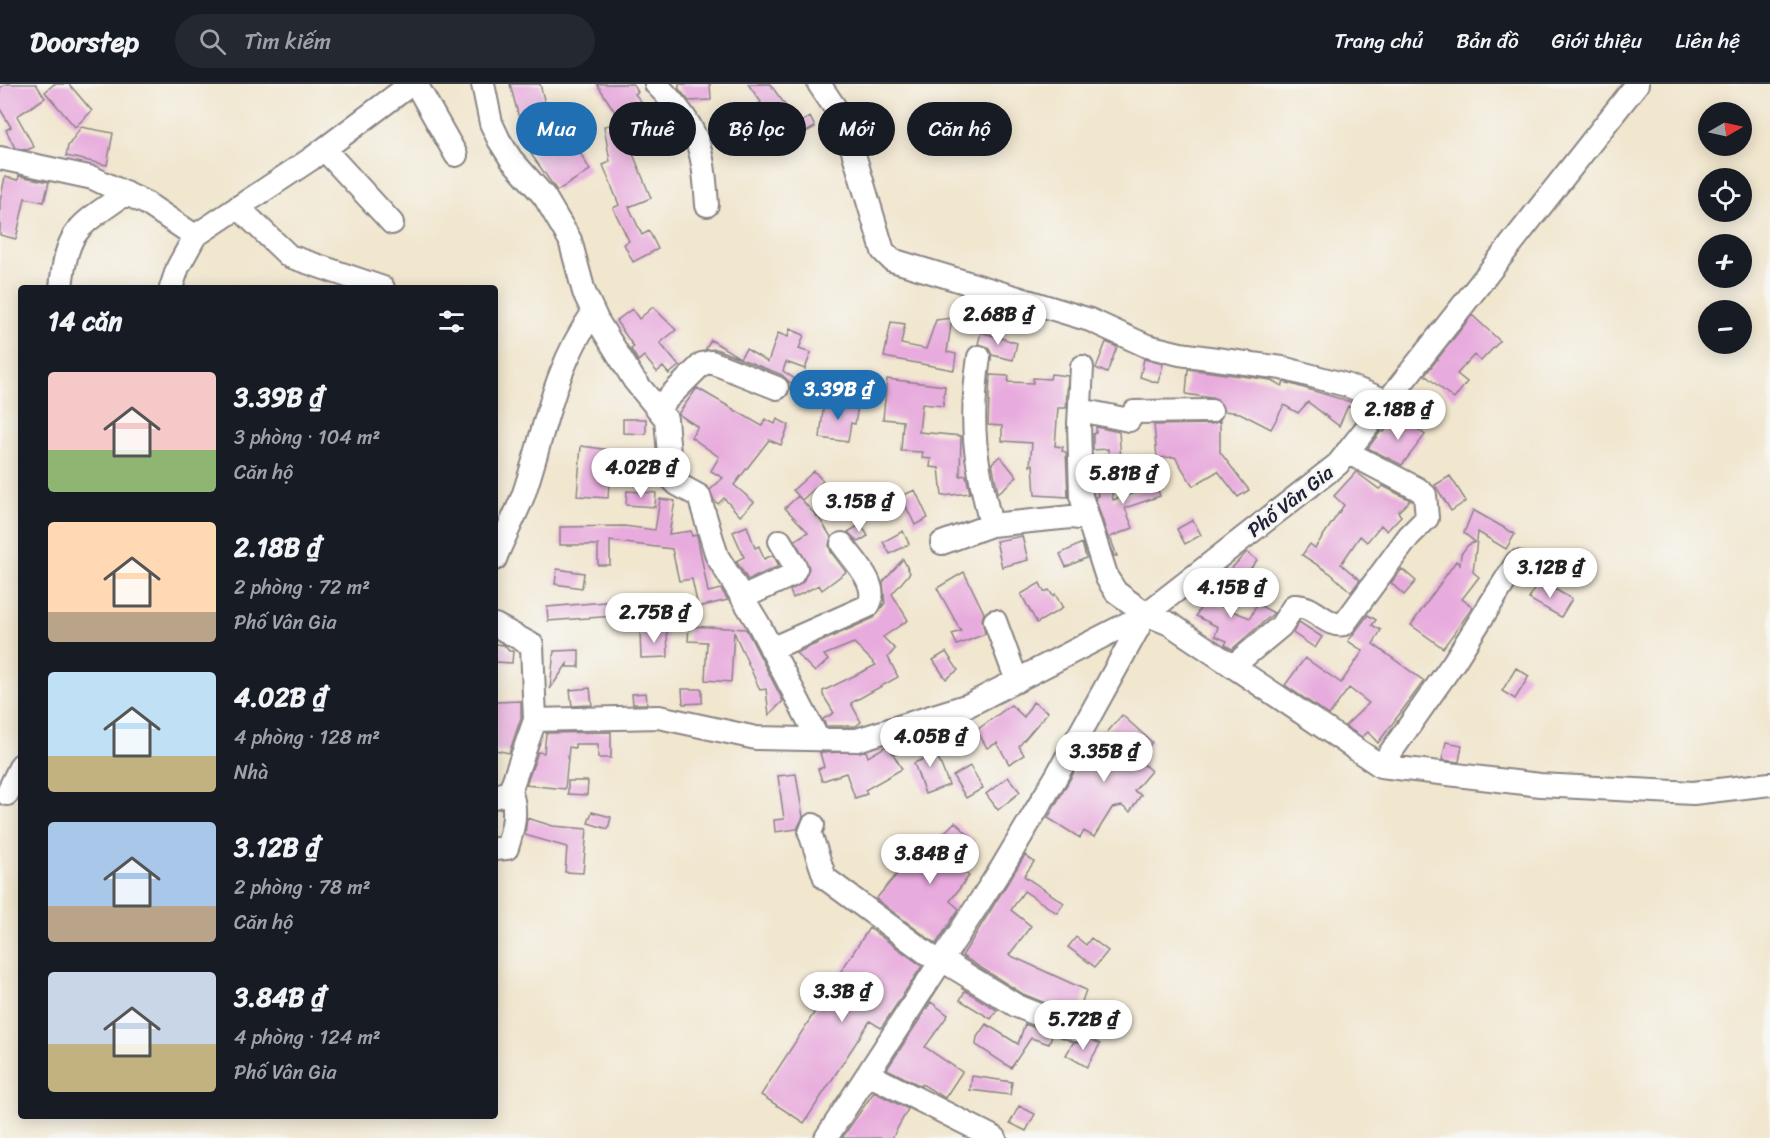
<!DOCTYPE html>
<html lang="vi">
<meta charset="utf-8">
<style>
body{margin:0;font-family:Sriracha,sans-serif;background:#242831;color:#f1f3f6;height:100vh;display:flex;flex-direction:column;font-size:22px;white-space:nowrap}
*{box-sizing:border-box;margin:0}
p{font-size:20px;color:#9ea1a6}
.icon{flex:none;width:33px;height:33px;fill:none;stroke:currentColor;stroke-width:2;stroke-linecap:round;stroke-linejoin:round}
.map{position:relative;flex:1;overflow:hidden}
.details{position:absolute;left:18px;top:201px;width:480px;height:834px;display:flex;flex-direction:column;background:#171b24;border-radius:6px;box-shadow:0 3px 15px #0003}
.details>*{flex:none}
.banner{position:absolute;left:516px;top:18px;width:570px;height:54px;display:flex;gap:12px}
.needle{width:39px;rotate:81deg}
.controls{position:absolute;left:1698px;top:18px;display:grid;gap:12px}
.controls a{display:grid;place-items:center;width:54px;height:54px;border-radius:50%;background:#171b24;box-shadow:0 3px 15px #0003;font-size:30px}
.price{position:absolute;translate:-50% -51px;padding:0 14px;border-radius:21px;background:#fff;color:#222;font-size:20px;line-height:39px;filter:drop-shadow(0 2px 3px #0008)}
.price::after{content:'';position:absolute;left:50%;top:36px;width:18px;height:14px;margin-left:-9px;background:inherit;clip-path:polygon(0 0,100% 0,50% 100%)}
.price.active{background:#1f6fb2;color:#fff}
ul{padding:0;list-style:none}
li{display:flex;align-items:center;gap:18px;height:150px;padding:0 30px}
li span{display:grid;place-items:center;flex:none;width:168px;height:120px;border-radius:6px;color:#555}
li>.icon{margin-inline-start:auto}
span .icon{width:72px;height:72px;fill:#fffc;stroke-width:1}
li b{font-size:26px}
h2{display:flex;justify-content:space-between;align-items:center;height:72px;padding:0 30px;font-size:26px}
.pill{padding:0 21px;border-radius:27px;background:#171b24;box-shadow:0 3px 15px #0003;font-size:21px;line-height:54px}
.pill.active{background:#1f6fb2;color:#fff}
header{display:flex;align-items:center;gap:36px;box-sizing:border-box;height:84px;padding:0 30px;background:#171b24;border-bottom:2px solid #363941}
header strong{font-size:28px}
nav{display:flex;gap:33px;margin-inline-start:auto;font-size:21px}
.search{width:420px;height:54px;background:#242831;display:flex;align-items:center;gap:15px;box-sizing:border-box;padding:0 21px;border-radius:33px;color:#9ea1a6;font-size:22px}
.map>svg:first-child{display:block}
.building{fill:#e8abdd}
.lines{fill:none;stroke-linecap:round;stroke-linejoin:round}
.minor-casing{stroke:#8a8484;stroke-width:26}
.minor{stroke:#fff;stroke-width:22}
.labels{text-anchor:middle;stroke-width:6;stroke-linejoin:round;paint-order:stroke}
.street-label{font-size:20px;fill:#22223b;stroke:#f6f6f2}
</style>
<header>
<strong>Doorstep</strong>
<div class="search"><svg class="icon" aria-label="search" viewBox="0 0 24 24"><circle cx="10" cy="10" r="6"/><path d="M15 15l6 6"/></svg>Tìm kiếm</div>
<nav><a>Trang chủ</a><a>Bản đồ</a><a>Giới thiệu</a><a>Liên hệ</a></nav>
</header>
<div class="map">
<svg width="1770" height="1054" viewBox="0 0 1770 1054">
<rect width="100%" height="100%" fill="#f6f6f2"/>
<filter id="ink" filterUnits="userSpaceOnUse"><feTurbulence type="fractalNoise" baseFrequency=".0167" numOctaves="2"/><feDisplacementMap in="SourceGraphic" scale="12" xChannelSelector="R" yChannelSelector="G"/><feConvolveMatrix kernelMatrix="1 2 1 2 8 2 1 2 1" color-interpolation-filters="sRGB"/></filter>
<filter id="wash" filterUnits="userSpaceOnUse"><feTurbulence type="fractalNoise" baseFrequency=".008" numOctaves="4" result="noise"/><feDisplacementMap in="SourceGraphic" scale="24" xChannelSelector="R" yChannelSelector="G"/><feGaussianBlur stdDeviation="1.35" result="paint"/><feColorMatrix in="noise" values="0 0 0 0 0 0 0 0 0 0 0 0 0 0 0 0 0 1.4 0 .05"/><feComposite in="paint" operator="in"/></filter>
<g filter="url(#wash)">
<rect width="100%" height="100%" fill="#f1e6ce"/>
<g id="blocks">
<path class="building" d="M6 0H36L45 14 17 32 34 63 27 66 15 64 6 46 11 43 0 25V4Z
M54 0H69L92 27 75 43 45 8Z
M510 0H540L548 31 520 38Z
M597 0H633L638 8 635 10 642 19 632 26 639 63 631 65 651 114 629 123 642 151 649 147 658 165 633 178 624 160 629 157 613 124 619 121 603 81 610 78 604 42 622 39Z
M679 0H710L711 16 689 17 679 5Z
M748 0H770L786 22 756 44 746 29 761 18Z
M568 33 571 53 590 86 557 107 531 70 542 65 537 37Z
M810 33 815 43 781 62 776 51Z
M81 43 113 49 107 81 66 72 68 62Z
M19 92 49 98 44 118 25 114 16 155 0 151V117L5 93 18 96Z
M653 223 676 246 660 259 679 282 669 290 663 283 657 288 644 272 638 277 631 265 634 263 616 237 632 225 639 235Z
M1472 231 1500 257 1481 277 1474 271 1457 290 1467 298 1454 315 1425 291Z
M952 234 947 268 956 270 954 286 884 273 891 238 905 240 901 260 926 265 936 236Z
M790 245 804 251 799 265 811 269 805 285 786 278 783 287 795 295 793 301 782 291 716 265 705 266 711 256 740 274 746 265 768 278 778 249 788 253Z
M981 248 1017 259 1013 276 992 271 988 263 978 260Z
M1106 258 1117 263 1107 289 1096 284Z
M1144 275 1163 280 1158 299 1140 293Z
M1188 285 1271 296 1282 302 1284 298 1361 321 1359 327 1348 322 1339 342 1308 318 1298 329 1284 321 1271 345 1240 329 1224 327 1217 315 1186 310Z
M1051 290 1068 292 1066 324H1058L1055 362 1063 363 1062 367 1066 368 1068 413 1035 411 1033 380 1030 382 1032 359 1002 357V342L988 341 990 291 1009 292 1008 298 1033 299V294L1050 295Z
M887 295 945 302 943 322 922 320 919 348 961 352 960 392 966 391 970 409 942 412 939 384 930 383 931 375 922 374 923 368 901 367 903 337 883 335Z
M697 304 762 342 765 335 775 340 777 335 789 341 781 361 769 356 734 401 754 418 740 432 724 414 718 420 714 416 710 406 723 394 711 387 719 373 691 353 698 343 678 330Z
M824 317 858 322 855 340 851 339 848 358 820 354Z
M1401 332 1425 351 1402 381 1368 364 1381 347 1384 348 1390 339 1394 342Z
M623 335H646V350L623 349Z
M1220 337V368L1249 406 1238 413 1218 387 1193 402 1175 373 1157 374 1154 341 1211 340Z
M1096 343 1119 348 1121 376 1109 377 1108 365 1093 366V350L1096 349Z
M581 362 611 366 608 414 577 412Z
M1000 372 1017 393 998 409 992 379Z
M1150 385 1160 412 1125 424 1133 444 1110 453 1117 472H1114L1095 413 1098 412 1096 401 1110 398 1113 416 1142 406 1136 390Z
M814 387 823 397 802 416 793 406Z
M1356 388 1379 405 1383 402 1410 416 1398 428 1401 432 1387 447 1381 441 1367 458 1360 452 1341 480 1360 496 1351 508 1330 489 1302 471 1310 460 1315 464 1344 421 1334 412Z
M1450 392 1466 417 1451 427 1435 401Z
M915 406 928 434 915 441 901 412Z
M627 407 656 409 655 423 626 421Z
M798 412 821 437 831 453 829 461 831 468 846 488 822 506 819 501 793 514 790 507 803 498 809 484 795 456 808 448 785 424Z
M660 415 675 417 669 450 691 447 692 452 697 451 708 508 721 505 728 516 698 523 692 495 679 497 672 465 610 457V481H598V461H560V443L624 442 655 446Z
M1473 426 1515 450 1506 465 1478 448 1473 488 1479 493 1462 515 1473 523 1443 564 1411 541 1456 477 1460 481 1461 470 1468 461 1475 458 1464 449Z
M1193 436 1201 451 1185 460 1177 445Z
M861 440 868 452 858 458 848 448Z
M747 442 755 464 759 462 764 475 773 471 779 482 748 496 736 477 744 473 733 448Z
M903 447 909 460 890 470 883 458Z
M1022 452 1028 476 1002 483 996 457Z
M1082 459 1086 474 1066 483 1060 470Z
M1247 468 1257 476 1239 499 1227 489Z
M903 475 910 489 892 510 908 536 883 553 895 565 888 573 898 593 851 619 861 638 856 642H826L823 635 834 629 823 611V607L876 581 854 559 824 571 828 576 815 588 796 569 874 534 885 519 883 498Z
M557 485 584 489 582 504 555 500Z
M1402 485 1416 497 1404 511 1391 499Z
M964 488 984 529 982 535 985 550 957 561 952 550 961 547 937 504Z
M1539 496 1572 515 1561 533 1529 515Z
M1040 499 1044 508 1049 506 1053 512 1055 510 1063 524 1037 539 1021 510Z
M1212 501 1222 506 1215 520 1250 534 1257 520 1274 529 1232 565 1225 561 1227 557 1215 552 1218 543 1196 532Z
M640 515 641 530 548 537 547 523Z
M1368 531 1376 536 1372 541 1381 546 1373 560 1424 597 1378 659 1368 648 1362 653 1345 642 1369 619 1349 604 1329 631 1285 601 1305 574 1341 599 1363 567 1348 557Z
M1299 538 1322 553 1315 564 1293 549Z
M689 542 746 545 783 617 769 631 766 605 760 606 734 548 731 598 705 596 707 558 688 557Z
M640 547H667L668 573 641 574Z
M495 560 504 561 509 567H513L512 579 495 578Z
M579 566V583H567V580L550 605 554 567Z
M946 568 958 586 946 595 933 576Z
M1516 584 1529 592 1515 615 1502 607Z
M590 604 592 621 572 622 570 606Z
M682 605H702V619L683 620Z
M646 609 647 620H633L632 610Z
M521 617V634L509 669 495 666V618Z
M1033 618 1048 628 1019 662 1024 671 1009 680 997 659 987 664 977 646 1011 621 1024 633Z
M1122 631 1152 658 1138 675 1151 687 1134 707 1141 711 1130 728 1122 722 1112 724 1094 753 1084 747 1080 754 1048 734 1082 674 1094 681 1103 666 1115 674 1120 668 1104 652Z
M611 648V674H598V660H575V664L569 663 565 705 526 701 538 668 544 669 546 649Z
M928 648 949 701 925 710 914 679 924 675 921 650Z
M1446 658 1462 661 1459 678 1442 676Z
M888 661 902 685 865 706 867 710 855 714 846 689 822 697 818 685 824 683 820 669 866 667 868 673Z
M970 682 983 704 966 714 953 692Z
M796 690 803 733 797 745 775 748 774 736 784 735 778 692Z
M1008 693 1020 708 998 726 986 710Z
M568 697H588L587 711 568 710Z
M592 728 611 733 608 745 588 739Z
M527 734 553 742 587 745 583 789 565 788 567 763 525 751Z
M955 738 975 757 953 779 969 792 950 817 959 825 936 860 876 815 925 757 930 763Z
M1025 771 1034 778 1024 792 1064 819 1057 829 1024 807 1011 826 1031 842 1009 871 1086 906 1077 932 1023 910 962 872Z
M869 844 922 882 881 944 870 937 804 1039 761 1011Z
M1076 853 1086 861 1091 854 1108 867 1095 883 1068 863Z
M961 904 997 926 991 935 960 916 965 907Z
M931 918 948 931 925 963 962 988 945 1014 922 1000 921 1002 887 985Z
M986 940 1018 960 1025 940 1052 951 1049 960 1031 954 1011 984 976 961 977 953Z
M1087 953 1100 960 1087 983 1066 971 1073 959H1078Z
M972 992 1012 998 1010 1011 970 1006Z
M874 1008 908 1025 892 1054H842Z
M1019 1022 1035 1030 1026 1047 1010 1039Z"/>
</g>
</g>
<g filter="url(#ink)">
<use href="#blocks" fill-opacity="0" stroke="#8a8484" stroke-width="1.5"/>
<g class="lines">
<g class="minor-casing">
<path id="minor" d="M416 0 456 71
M483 0 491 39 499 56 511 75 544 112 570 156 584 208 597 236 634 296 666 335 671 394 677 400 699 412 717 472 758 539 818 655
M656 0C699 44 703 62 707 121
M819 0 844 37 883 167 892 176 1090 236 1147 262 1180 270 1282 284 1346 301 1387 317
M324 65 392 139
M0 74 93 94 146 119 195 152
M238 123 289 172 383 204
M61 204C67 143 79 143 126 109
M171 204 178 183 195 152 311 75 411 0
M979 273C969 341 975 375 991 441
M1082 283 1079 340 1081 412 1107 494 1116 508 1146 530 1170 540 1381 682 1540 701 1693 709 1770 700
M658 324 702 280 711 278 777 304
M1080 326 1129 336 1134 328 1211 327
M942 459 991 441 1071 433 1087 435
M495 475C503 454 515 433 523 412 545 348 553 285 593 229
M744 513 792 491 796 484 780 457
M995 537 1017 597
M495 541 532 561 535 636 659 633 756 654 857 656 969 621 1146 530
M771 565 868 522C881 502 854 477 842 460
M1233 582 1281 542 1294 522C1314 520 1326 544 1344 540L1409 452 1427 434 1425 411 1418 405 1347 368
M1381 682 1454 578 1517 478
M7 710 21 681
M495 713 510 707 535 636
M813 741 810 749 825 794 940 879
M495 765 507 764C513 745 518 726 510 707
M942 876 1017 922 1076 946
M868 990 995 1054
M826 1054 1003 782 1056 693 1146 530 1338 380 1637 0"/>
</g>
<use href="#minor" class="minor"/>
</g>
</g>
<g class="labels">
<g class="street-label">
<text transform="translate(1290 417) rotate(-38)" y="7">Phố Vân Gia</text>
</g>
</g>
</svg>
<div class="controls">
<a><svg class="needle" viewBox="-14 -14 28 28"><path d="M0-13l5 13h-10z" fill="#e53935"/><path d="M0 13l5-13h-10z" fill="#9ea1a6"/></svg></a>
<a><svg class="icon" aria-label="locate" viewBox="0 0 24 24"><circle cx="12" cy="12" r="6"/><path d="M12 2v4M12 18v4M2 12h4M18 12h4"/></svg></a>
<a>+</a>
<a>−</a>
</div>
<b class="price" style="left:998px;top:262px">2.68B ₫</b>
<b class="price active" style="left:838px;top:337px">3.39B ₫</b>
<b class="price" style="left:1398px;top:357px">2.18B ₫</b>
<b class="price" style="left:641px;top:415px">4.02B ₫</b>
<b class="price" style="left:1123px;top:421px">5.81B ₫</b>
<b class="price" style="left:859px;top:449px">3.15B ₫</b>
<b class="price" style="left:1550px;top:515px">3.12B ₫</b>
<b class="price" style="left:1231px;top:535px">4.15B ₫</b>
<b class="price" style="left:654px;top:560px">2.75B ₫</b>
<b class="price" style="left:930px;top:684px">4.05B ₫</b>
<b class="price" style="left:1104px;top:699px">3.35B ₫</b>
<b class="price" style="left:930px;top:801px">3.84B ₫</b>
<b class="price" style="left:842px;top:939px">3.3B ₫</b>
<b class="price" style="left:1083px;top:967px">5.72B ₫</b>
<div class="banner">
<a class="pill active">Mua</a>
<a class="pill">Thuê</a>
<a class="pill">Bộ lọc</a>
<a class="pill">Mới</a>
<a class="pill">Căn hộ</a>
</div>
<section class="details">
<h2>14 căn<svg class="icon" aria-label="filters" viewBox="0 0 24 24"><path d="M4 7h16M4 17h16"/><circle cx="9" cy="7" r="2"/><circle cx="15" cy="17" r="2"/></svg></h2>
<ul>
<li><span style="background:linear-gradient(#f6c9c9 65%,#8fb573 0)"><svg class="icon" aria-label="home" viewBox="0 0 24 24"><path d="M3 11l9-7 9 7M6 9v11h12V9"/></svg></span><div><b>3.39B ₫</b><p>3 phòng · 104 m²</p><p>Căn hộ</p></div></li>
<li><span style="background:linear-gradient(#ffd9b3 75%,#b9a48a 0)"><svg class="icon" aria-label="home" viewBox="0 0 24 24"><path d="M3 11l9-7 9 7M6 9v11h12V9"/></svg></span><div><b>2.18B ₫</b><p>2 phòng · 72 m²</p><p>Phố Vân Gia</p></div></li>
<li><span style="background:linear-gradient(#bfe0f5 70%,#c2b280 0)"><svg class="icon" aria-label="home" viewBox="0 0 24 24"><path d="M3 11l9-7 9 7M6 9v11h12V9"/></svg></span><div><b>4.02B ₫</b><p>4 phòng · 128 m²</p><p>Nhà</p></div></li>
<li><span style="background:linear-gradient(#a9c7e8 70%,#b9a48a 0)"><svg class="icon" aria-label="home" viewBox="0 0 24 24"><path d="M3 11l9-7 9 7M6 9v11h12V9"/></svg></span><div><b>3.12B ₫</b><p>2 phòng · 78 m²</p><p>Căn hộ</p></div></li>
<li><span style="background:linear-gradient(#c9d6e8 60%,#c2b280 0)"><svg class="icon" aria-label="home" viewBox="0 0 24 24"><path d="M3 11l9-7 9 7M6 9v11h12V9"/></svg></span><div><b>3.84B ₫</b><p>4 phòng · 124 m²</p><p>Phố Vân Gia</p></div></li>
</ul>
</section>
</div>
